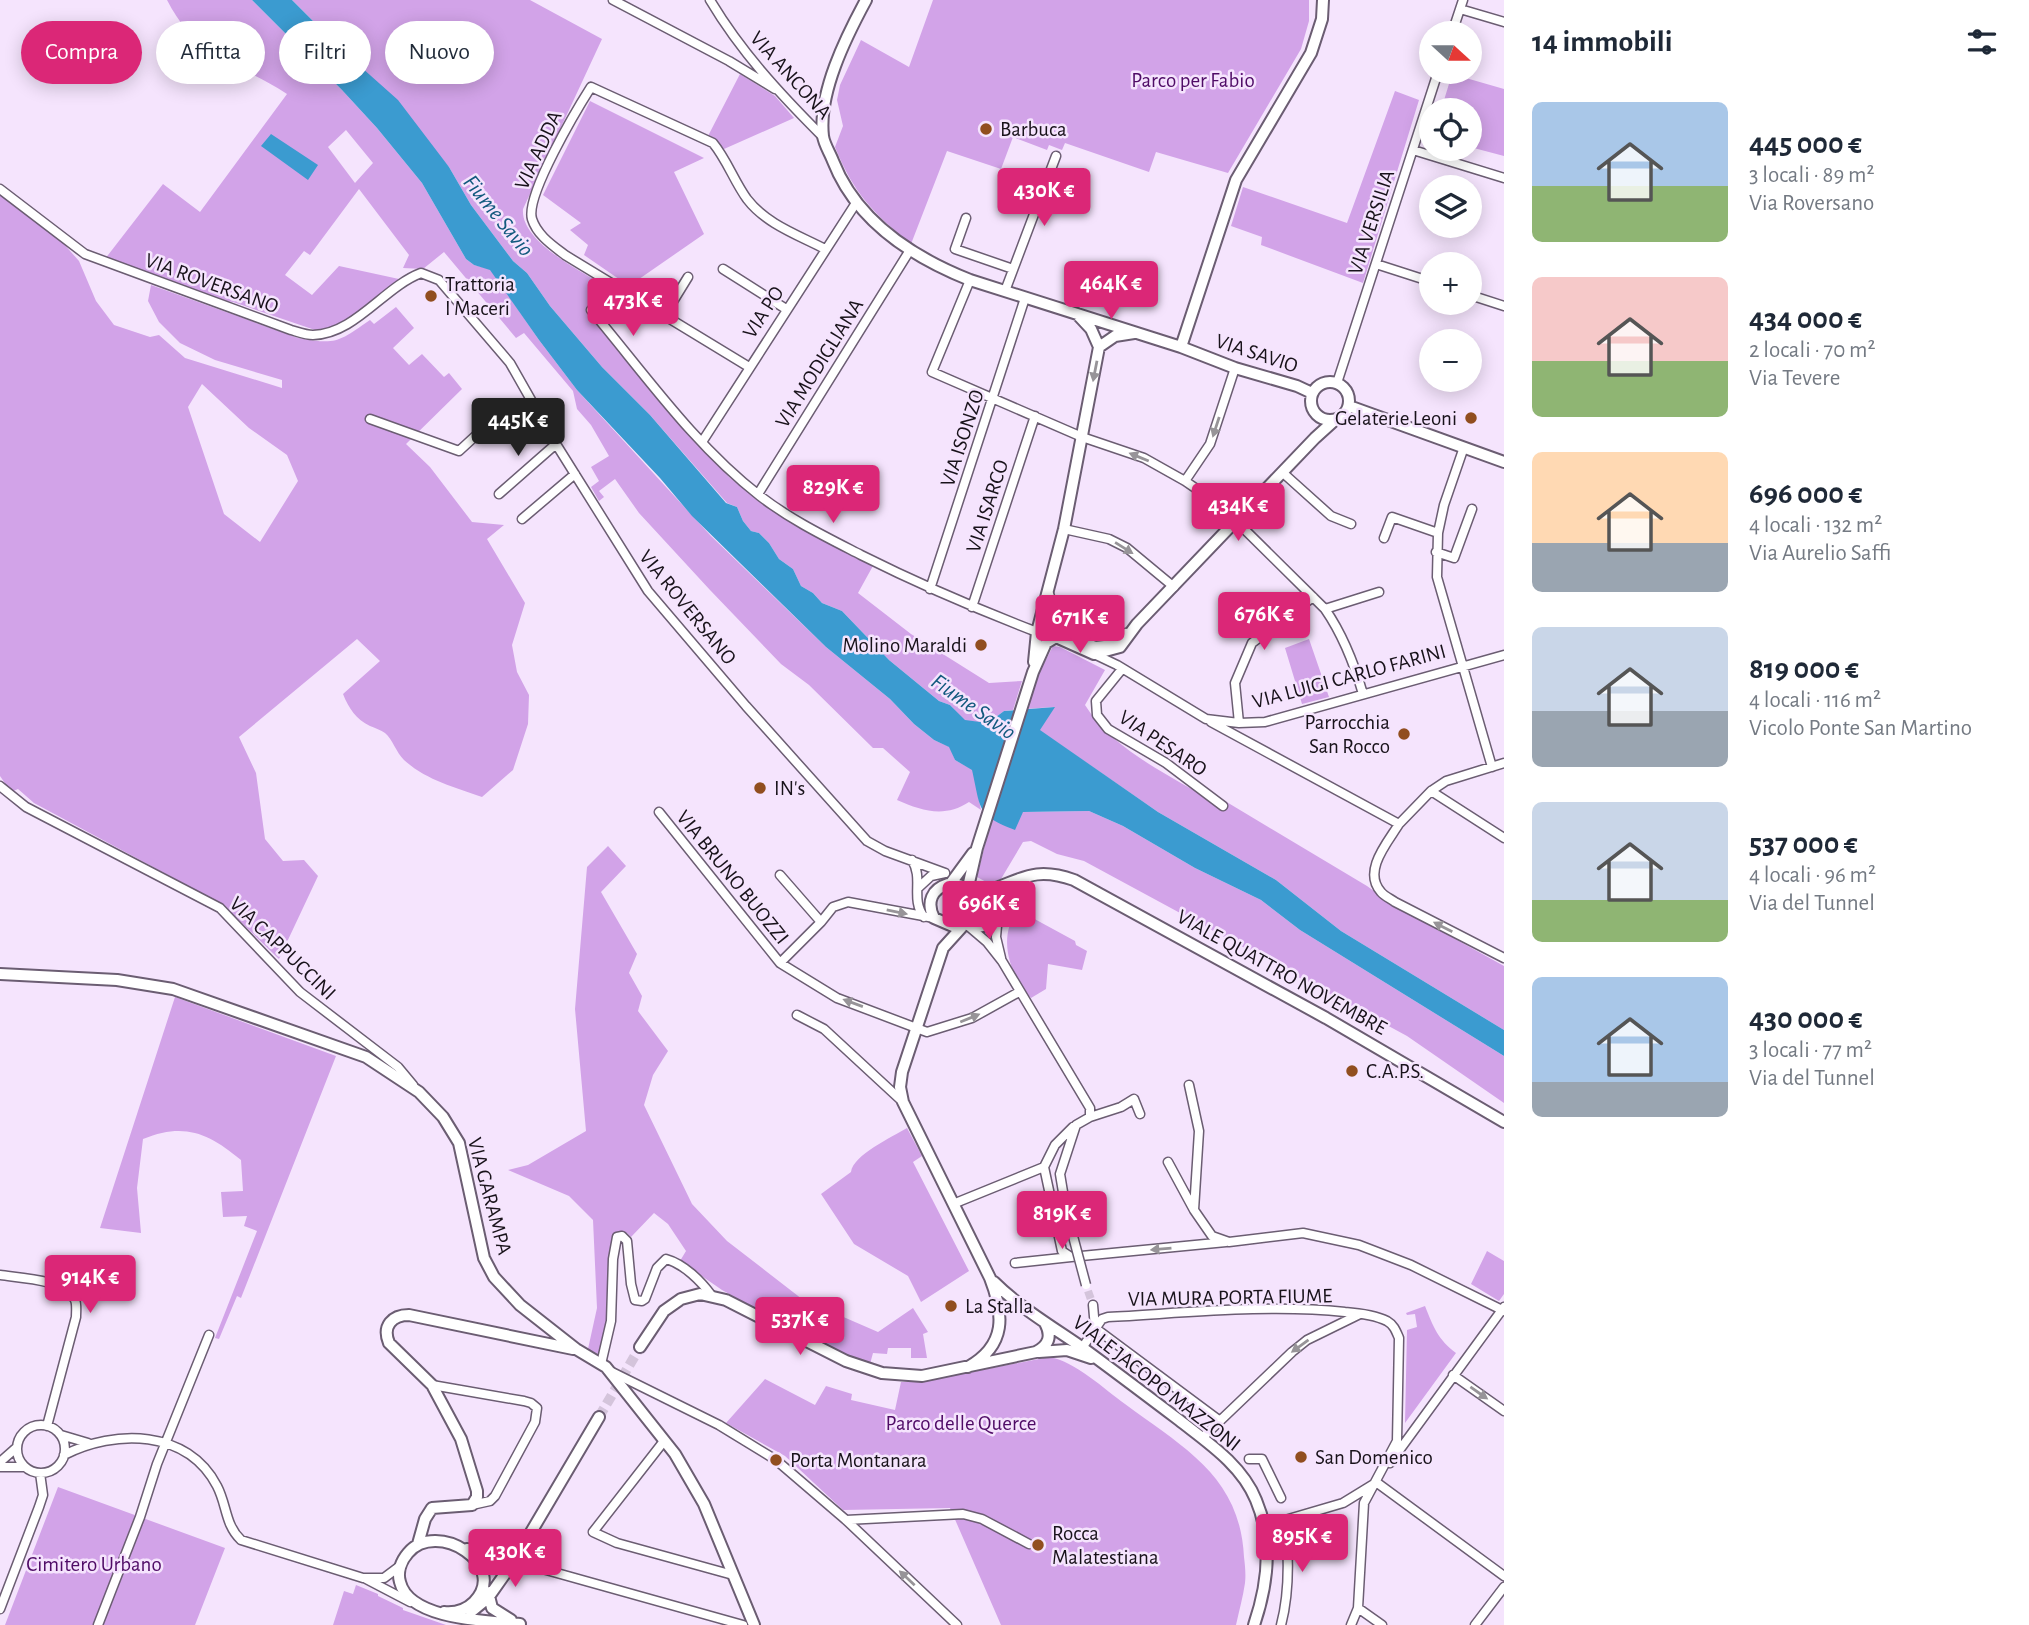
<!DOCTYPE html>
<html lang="it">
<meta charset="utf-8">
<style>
body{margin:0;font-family:"Alegreya Sans",sans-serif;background:#f2f2f3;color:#1f2937;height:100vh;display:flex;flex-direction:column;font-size:26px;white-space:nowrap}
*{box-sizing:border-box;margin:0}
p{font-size:23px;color:#747a83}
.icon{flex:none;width:38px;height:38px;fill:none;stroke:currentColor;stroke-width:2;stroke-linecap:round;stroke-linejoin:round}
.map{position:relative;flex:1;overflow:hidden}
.side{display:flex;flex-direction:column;background:#fff;width:525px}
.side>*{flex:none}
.hud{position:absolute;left:21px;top:21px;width:665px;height:63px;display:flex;gap:14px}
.needle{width:46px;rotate:111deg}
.tools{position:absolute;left:1419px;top:21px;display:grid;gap:14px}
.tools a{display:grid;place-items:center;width:63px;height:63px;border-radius:50%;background:#fff;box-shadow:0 4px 18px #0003;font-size:35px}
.price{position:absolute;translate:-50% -60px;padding:0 16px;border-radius:7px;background:#db2777;color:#fff;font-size:23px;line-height:46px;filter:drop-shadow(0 2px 4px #0008)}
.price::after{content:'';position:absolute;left:50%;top:42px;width:21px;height:16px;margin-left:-10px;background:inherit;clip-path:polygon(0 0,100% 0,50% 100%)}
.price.active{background:#222;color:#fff}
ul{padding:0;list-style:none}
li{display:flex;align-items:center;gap:21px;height:175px;padding:0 28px}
li span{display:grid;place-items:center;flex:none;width:196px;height:140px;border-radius:10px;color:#555}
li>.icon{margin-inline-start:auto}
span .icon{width:84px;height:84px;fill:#fffc;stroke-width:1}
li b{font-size:30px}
h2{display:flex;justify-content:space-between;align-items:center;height:84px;padding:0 28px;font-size:30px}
.pill{padding:0 24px;border-radius:32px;background:#fff;box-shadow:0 4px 18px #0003;font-size:24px;line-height:63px}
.pill.active{background:#db2777;color:#fff}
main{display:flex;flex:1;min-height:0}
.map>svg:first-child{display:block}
.green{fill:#d2a3e8;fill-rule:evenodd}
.water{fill:#3b9bd0}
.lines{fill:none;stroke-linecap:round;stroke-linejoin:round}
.street-tunnel{stroke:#d4c4db;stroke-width:8;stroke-dasharray:8 4;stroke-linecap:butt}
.secondary-tunnel{stroke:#d4c4db;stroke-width:10;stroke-dasharray:10 5;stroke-linecap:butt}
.street-casing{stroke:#6b5d72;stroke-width:11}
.secondary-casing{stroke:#6b5d72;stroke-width:14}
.street{stroke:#fff;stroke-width:8}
.secondary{stroke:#fff;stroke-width:10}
.street-bridge-casing{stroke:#6b5d72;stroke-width:11;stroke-linecap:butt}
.street-bridge{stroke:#fff;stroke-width:8}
.oneway{fill:#979498}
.poi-dot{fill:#914e1f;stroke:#f5e4fd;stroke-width:2.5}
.labels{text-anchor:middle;stroke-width:5;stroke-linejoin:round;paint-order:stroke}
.street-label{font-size:21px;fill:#18121a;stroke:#f5e4fd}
.park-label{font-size:21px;fill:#4f0b66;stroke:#f5e4fd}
.poi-label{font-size:21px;fill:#18121a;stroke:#f5e4fd;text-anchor:start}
.water-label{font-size:23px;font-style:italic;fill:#12597e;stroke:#f5e4fd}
</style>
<main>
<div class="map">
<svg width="1504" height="1625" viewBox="0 0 1504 1625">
<rect width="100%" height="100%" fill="#f5e4fd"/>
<path class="green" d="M167 0H252L342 90 377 128 422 183 466 259 474 265 490 269 539 340 577 390 711 536 826 647 890 699 914 724 934 740 950 747 955 760 973 770 981 810 969 802C945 818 922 811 897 800L910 772 883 748H873L809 685 781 664 710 590 639 513 615 479 599 491 604 497 599 501 591 487 599 481 591 467 609 456 591 425 577 409 573 391 524 333 516 338 444 252 423 269 403 268 409 255 359 189 310 255 304 251 285 275 312 295 339 266 399 279 374 302 338 326 315 330 233 302 225 301 105 259 163 184 200 212 287 94C236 61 198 60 167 0ZM346 130 373 163 355 183 328 147Z
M292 0H530L602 39 523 209C520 244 592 277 618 293L588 315 729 477C776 516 820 537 874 564L858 593 911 634 989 683 1022 681 1013 710 1004 711 988 723 965 721 950 705 939 701 889 660 842 611 822 603 813 593 801 586 793 569 779 559 769 543 759 533 751 531 743 521 737 507 727 503 650 415 602 367 550 306 527 273 513 261 471 205 449 167 343 51Z
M933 0H1309V21L1301 49 1228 173 1156 152 1149 172 1065 143 1062 150 1049 145 1047 150 1013 137 1001 169 947 151 911 244C873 213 854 194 835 147L843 126 837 100 840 85 861 40 909 67Z
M740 74 775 96 794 118 724 149 708 136Z
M1452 74 1504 89V156L1470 147V110H1441Z
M1395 91 1419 100 1363 283 1261 245 1262 237 1231 226 1243 187 1347 223Z
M590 101 704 158 674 172 704 234 629 286 584 255 588 245 570 230 581 223 543 195Z
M0 194 63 243 79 261 96 301 114 325 150 337 159 335 185 358 282 388V380L215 360 180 343 159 322 148 301 151 285 298 338C337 345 338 342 370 320L374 324 396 307 414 328 393 348 409 365 422 354 444 377 449 373 462 389 406 444 430 467 472 522 504 525 487 539 525 603 512 645 517 672 529 695 528 724 513 770 482 797C454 787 426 780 404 760 396 752 393 740 385 733 381 730 375 728 370 726 356 719 349 709 343 694L380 661 357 639 239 737 256 773 265 839 283 861 304 860 318 876 279 959 222 904 34 803 18 789 11 792 0 776ZM202 384 249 428 287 455 298 481 260 542 224 514 188 407Z
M1309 639 1329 697 1302 704 1285 648Z
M1053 646 1060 647 1105 670 1085 705C1114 751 1171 776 1216 803L1220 798 1367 886 1392 904 1504 966V1030L1341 931 1276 880 1158 812 1039 730 1054 707 1025 709 1033 685Z
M1089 811 1123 826 1195 868 1261 900 1300 930 1504 1056V1103L1407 1036 1084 861 1057 854 1031 841 1023 842 1001 879 988 883 977 877 991 820 1023 812Z
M608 846 626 866 601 892 637 954 629 973 642 996 638 1011 668 1051 653 1075 644 1105 692 1204 727 1241 802 1299 878 1332 913 1308 928 1332 923 1334 927 1358H911V1348H888L887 1354 873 1353 870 1364 824 1347 722 1290 680 1261 686 1251 668 1224 654 1213 631 1237 627 1233 620 1232C601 1249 611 1294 608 1317 606 1330 603 1343 600 1355L588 1349 597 1308 593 1220 569 1196 508 1170 528 1165 586 1131 575 1009 587 867Z
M1018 910 1075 941 1076 945 1087 951 1082 970 1048 964 1046 989 1031 998C1009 975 997 936 1018 910Z
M175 997 336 1056 241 1298 237 1296 219 1339 215 1338 257 1231 244 1226 247 1216 223 1217 221 1192 243 1191 241 1160C209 1133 184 1122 143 1139L137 1188 141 1233 100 1228Z
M907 1128 922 1156 913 1162 969 1271 921 1302 908 1276 854 1244 821 1194 851 1172C853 1155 892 1137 907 1128Z
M1487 1251 1504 1261V1294L1499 1301 1471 1284Z
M1425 1306C1433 1326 1438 1340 1456 1353L1405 1423 1407 1330 1417 1327 1415 1314 1407 1315 1406 1313Z
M1049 1357C1075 1361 1104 1389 1125 1404 1184 1448 1240 1476 1244 1557 1245 1565 1246 1575 1245 1583 1243 1597 1239 1611 1236 1625H1001L950 1508 843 1510 785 1456 726 1423 765 1379 815 1405 826 1386 852 1394 851 1400 895 1410 901 1382H920Z
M58 1487 225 1548 195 1625H5Z
M356 1585 378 1594V1596L403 1608V1610L446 1625H333L344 1591 353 1594Z"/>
<path class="water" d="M252 0H292L343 51 398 100 449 167 471 205 513 261 527 273 550 306 602 367 650 415 726 503 737 507 743 521 751 531 759 533 769 543 779 559 793 569 801 586 813 593 822 603 842 611 889 660 939 701 950 705 965 720 988 723 1004 711 1055 707 1040 730 1158 812 1276 880 1341 931 1504 1030V1056L1300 930 1261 900 1195 868 1123 826 1089 811 1023 812 1015 830C976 815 981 809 972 770L955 760 949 747 934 740 914 724 890 699 826 647 692 516 660 478 577 390 539 340 490 270 474 265 466 259 422 183 377 128 342 90Z
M271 134 318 165 308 180 261 146Z"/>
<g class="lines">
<path class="street-tunnel" d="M1088 1291 1093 1305"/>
<path class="secondary-tunnel" d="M599 1417 640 1347"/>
<g class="street-casing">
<path id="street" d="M613 0 729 61 775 89
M710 0C741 52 780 94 823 137
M1460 9 1504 22
M1452 33 1463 0
M1413 150 1504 178
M0 189 85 254 291 330C298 332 306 335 313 335 355 334 384 287 421 273L439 280 510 363 556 444 648 591 746 706 867 841 885 851 945 873
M966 218 955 249 1013 269
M1376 264 1432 282
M723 269 786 309
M970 280 932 372 1082 437 1144 458 1185 481 1239 518
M1005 291 1056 156
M1470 295 1504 306
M591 310C644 373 694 445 760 496 791 520 826 537 861 555 919 584 977 609 1037 632
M664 316 688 277
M749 367 565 255C552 245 537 235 532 219 525 196 577 109 591 87L713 143C727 160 734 181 747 199 766 224 798 235 825 249
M1337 383 1438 72
M370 419 459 451 484 428 530 400
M702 442 856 203
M1464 447 1444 505 1438 533 1437 577 1492 767
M1282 472 1331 516 1351 524
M1185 481 1210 444 1235 368
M499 494 556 444
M758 494 910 250
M522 519 575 474
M1236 521 1325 609C1343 635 1354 663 1363 694
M1064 529 1109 539 1127 548 1174 587
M1384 538 1392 517 1438 533
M1436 552 1454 558 1472 509
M930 589 1025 298
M1049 594 1061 626 1077 638 1095 646 1114 644 1126 633
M972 607 1035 416
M1325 609 1379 592
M1094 654 1117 665 1206 719 1239 723 1265 722 1504 655
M1122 669 1096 701 1097 715 1108 729 1166 763 1223 806
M1211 722 1399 824 1431 791 1504 838
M1239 723 1235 683 1252 643 1313 597
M0 786 26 807 220 908 300 992 398 1067 413 1085
M1431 791 1446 781 1504 763
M659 812 780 963
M1399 824C1388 842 1362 871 1381 892 1384 896 1391 899 1395 902L1504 958
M912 860C924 879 910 899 924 917
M780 875 821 922
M918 888 931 876 945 873
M998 915 996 937 1001 958
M934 918 848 902 833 907 821 922 780 963 837 998 927 1032 972 1018 1019 992
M967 925 987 942 1002 961 1090 1108V1117L1076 1125 1060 1174 1066 1210
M797 1015 824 1029 903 1102
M1189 1085 1199 1131 1194 1210 1212 1236 1229 1242 1303 1233 1359 1245 1411 1265 1504 1311
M1090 1117 1121 1107 1134 1099 1140 1114
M1073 1127 1055 1145 1044 1167 1062 1251 1071 1257 1226 1242
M1168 1162 1194 1210
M953 1204 1044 1167
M1015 1263 1071 1257
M0 1275C20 1278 65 1279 75 1300 77 1304 76 1312 76 1317L47 1426
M1093 1305 1095 1328
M1095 1328 1220 1421
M1082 1348 1102 1319 1108 1317C1185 1313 1268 1304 1345 1312 1358 1313 1375 1315 1387 1321 1394 1325 1396 1331 1399 1338L1397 1441 1364 1503 1358 1608 1351 1625
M601 1364 611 1321 613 1259 617 1237 622 1236 627 1241 631 1284 635 1300 642 1301 645 1299 657 1268 666 1259C684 1264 701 1281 712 1296
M612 1372 719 1425 776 1460 846 1520 957 1625
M1453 1375 1504 1411
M432 1385 524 1401 531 1403 537 1408 535 1422 495 1496 490 1501 472 1505
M17 1449a24 24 0 1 1 48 0a24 24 0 1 1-48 0Z
M61 1435 88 1443
M1202 1438 1292 1352 1307 1340 1360 1314
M664 1441 593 1532 617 1543 733 1575
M64 1455C115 1429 187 1429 217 1486 227 1505 225 1525 241 1540L363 1578H384L400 1566
M1249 1459H1262L1281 1498
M0 1462 16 1448
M1390 1463 1504 1307
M0 1467H24
M1376 1482 1504 1576
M846 1520 963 1514 982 1519 1029 1544
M1265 1526 1343 1503 1374 1484
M514 1561 743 1625
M366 1579 410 1602
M1358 1608 1382 1625
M0 1609 39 1507 43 1495 40 1473
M98 1625 140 1517 157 1464 209 1335
M1281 1625C1290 1591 1289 1555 1285 1520
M1475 1625 1504 1587"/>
</g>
<g class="secondary-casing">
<path id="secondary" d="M866 0C846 37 818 93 823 136 824 144 830 153 833 161 856 220 912 257 970 280L1181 347 1235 368 1297 386 1312 393
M1099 347 1115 336 1134 333
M1181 347 1236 180 1311 53 1322 19 1323 0
M1311 401a19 19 0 1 1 38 0a19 19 0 1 1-38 0Z
M1349 406 1504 462
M1034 662 1037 632 1064 529 1099 347 1091 329 1077 314
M951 883 973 853
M948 884C971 884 994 901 973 923L955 927 934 918C926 902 932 889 948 884Z
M968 887 977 848 1033 672 1046 643 1056 637 1094 654 1120 647 1137 624 1315 438 1336 419
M977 894C1018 884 1029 864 1074 880L1326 1018 1504 1122
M969 925C993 933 998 910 1010 895 1014 889 1020 884 1026 879
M962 927 943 948 902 1072 900 1087 903 1102 990 1278C1004 1314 1007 1345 968 1367
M0 974 117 980 173 989 366 1057 419 1092 443 1117 459 1143 484 1258 494 1277 520 1305 576 1349 606 1367 675 1454 704 1504 754 1625
M994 1282C1019 1307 1051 1326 1080 1346 1113 1370 1146 1395 1179 1420 1207 1442 1242 1465 1256 1500 1273 1540 1268 1584 1254 1625
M640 1347 664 1311 681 1299 700 1294 726 1300 846 1361 882 1373 922 1376 1036 1352C1049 1345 1052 1336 1045 1323
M1039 1352 1067 1350 1091 1358
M418 1544 425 1519 432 1508 472 1505 477 1497V1491L461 1439 432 1385 389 1343C382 1326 392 1315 409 1315L573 1349
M467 1549 501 1556 520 1544
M488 1592 492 1608 511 1620
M444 1612C455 1613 466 1610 474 1602 510 1565 437 1519 408 1553 401 1561 397 1572 400 1582 409 1620 488 1621 520 1624
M471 1612 488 1598 514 1561 599 1417"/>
</g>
<use href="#street" class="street"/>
<use href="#secondary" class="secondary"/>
<g class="street-bridge-casing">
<path id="street-bridge" d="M1066 1210 1086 1285"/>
</g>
<use href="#street-bridge" class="street-bridge"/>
</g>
<defs><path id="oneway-solid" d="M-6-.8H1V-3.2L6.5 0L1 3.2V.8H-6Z" transform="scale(1.75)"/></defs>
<g class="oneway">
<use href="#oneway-solid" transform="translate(1095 371) rotate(101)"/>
<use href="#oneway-solid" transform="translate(1216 427) rotate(108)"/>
<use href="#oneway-solid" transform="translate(1139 457) rotate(-158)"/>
<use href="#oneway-solid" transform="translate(1124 548) rotate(32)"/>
<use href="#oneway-solid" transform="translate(897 912) rotate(11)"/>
<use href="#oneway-solid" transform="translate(1443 927) rotate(-153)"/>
<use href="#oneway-solid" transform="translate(853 1003) rotate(-160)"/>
<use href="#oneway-solid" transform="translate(970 1018) rotate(-22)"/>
<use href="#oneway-solid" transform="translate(1161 1249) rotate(175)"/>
<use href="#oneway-solid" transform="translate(1300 1346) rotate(144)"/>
<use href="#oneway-solid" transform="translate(1479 1393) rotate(35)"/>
<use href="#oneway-solid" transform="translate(907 1578) rotate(-137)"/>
</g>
<g class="poi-dot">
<circle cx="986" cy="129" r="7"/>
<circle cx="431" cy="296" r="7"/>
<circle cx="1471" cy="418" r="7"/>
<circle cx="981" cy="645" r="7"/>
<circle cx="1404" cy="734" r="7"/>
<circle cx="760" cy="788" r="7"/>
<circle cx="1352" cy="1071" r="7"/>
<circle cx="951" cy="1306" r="7"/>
<circle cx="1301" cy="1457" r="7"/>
<circle cx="776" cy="1460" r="7"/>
<circle cx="1038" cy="1545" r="7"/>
</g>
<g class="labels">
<g class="street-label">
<text transform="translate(791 75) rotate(48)" y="7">VIA ANCONA</text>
<text transform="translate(538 150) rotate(-65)" y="7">VIA ADDA</text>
<text transform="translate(1371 222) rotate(-72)" y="7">VIA VERSILIA</text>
<text transform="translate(212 283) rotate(20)" y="7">VIA ROVERSANO</text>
<text transform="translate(763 312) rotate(-57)" y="7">VIA PO</text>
<text transform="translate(1257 353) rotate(18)" y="7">VIA SAVIO</text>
<text transform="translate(819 363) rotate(-58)" y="7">VIA MODIGLIANA</text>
<text transform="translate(962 438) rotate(-72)" y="7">VIA ISONZO</text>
<text transform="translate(987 506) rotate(-72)" y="7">VIA ISARCO</text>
<text transform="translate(688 607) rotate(51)" y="7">VIA ROVERSANO</text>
<text transform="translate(1349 676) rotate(-15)" y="7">VIA LUIGI CARLO FARINI</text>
<text transform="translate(1163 743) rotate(34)" y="7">VIA PESARO</text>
<text transform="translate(733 877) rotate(51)" y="7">VIA BRUNO BUOZZI</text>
<text transform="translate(283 948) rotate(44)" y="7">VIA CAPPUCCINI</text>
<text transform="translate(1282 972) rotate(29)" y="7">VIALE QUATTRO NOVEMBRE</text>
<text transform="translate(490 1196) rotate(75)" y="7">VIA GARAMPA</text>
<text transform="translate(1230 1297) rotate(-1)" y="7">VIA MURA PORTA FIUME</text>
<text transform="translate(1157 1383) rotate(38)" y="7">VIALE JACOPO MAZZONI</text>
</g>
<g class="park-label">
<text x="1193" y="87">Parco per Fabio</text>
<text x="961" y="1430">Parco delle Querce</text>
<text x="94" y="1571">Cimitero Urbano</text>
</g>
<g class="poi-label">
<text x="1000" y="136">Barbuca</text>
<text x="445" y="291">Trattoria<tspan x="445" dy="24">I Maceri</tspan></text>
<text x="1457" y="425" text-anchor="end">Gelaterie Leoni</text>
<text x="967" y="652" text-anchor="end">Molino Maraldi</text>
<text x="1390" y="729" text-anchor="end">Parrocchia<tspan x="1390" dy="24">San Rocco</tspan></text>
<text x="774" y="795">IN's</text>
<text x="1366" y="1078">C.A.P.S.</text>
<text x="965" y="1313">La Stalla</text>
<text x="1315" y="1464">San Domenico</text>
<text x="790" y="1467">Porta Montanara</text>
<text x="1052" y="1540">Rocca<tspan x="1052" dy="24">Malatestiana</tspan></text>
</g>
<g class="water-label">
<text transform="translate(499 215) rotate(51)" y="8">Fiume Savio</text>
<text transform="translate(974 706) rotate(35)" y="8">Fiume Savio</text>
</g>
</g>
</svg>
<div class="tools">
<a><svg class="needle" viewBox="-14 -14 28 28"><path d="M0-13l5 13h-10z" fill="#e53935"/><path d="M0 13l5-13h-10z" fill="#747a83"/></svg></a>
<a><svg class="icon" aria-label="locate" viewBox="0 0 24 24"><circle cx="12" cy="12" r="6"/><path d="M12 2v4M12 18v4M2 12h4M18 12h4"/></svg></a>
<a><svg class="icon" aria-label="layers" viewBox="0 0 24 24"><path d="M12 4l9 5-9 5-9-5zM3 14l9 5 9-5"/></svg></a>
<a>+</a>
<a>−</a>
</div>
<b class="price" style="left:1044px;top:228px">430K €</b>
<b class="price" style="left:1111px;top:321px">464K €</b>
<b class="price" style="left:633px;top:338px">473K €</b>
<b class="price active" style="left:518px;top:458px">445K €</b>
<b class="price" style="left:833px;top:525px">829K €</b>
<b class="price" style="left:1238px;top:543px">434K €</b>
<b class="price" style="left:1264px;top:652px">676K €</b>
<b class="price" style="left:1080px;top:655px">671K €</b>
<b class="price" style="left:989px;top:941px">696K €</b>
<b class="price" style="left:1062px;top:1251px">819K €</b>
<b class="price" style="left:90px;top:1315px">914K €</b>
<b class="price" style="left:800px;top:1357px">537K €</b>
<b class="price" style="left:1302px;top:1574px">895K €</b>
<b class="price" style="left:515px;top:1589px">430K €</b>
<div class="hud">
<a class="pill active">Compra</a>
<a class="pill">Affitta</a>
<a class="pill">Filtri</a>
<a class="pill">Nuovo</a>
</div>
</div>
<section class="side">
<h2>14 immobili<svg class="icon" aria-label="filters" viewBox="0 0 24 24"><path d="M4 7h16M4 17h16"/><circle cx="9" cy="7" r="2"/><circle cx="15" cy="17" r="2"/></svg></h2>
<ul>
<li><span style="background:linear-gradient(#a9c7e8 60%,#8fb573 0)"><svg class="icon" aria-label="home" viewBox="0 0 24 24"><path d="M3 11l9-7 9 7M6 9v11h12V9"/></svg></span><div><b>445 000 €</b><p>3 locali · 89 m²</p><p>Via Roversano</p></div></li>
<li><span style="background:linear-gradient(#f6c9c9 60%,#8fb573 0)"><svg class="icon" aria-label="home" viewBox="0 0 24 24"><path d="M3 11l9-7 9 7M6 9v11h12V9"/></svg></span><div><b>434 000 €</b><p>2 locali · 70 m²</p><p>Via Tevere</p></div></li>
<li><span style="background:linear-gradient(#ffd9b3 65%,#9aa5b1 0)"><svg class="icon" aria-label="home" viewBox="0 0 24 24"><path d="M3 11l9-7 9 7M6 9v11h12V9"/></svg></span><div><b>696 000 €</b><p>4 locali · 132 m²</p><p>Via Aurelio Saffi</p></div></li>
<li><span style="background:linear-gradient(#c9d6e8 60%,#9aa5b1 0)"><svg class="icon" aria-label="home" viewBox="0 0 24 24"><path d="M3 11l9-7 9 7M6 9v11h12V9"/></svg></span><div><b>819 000 €</b><p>4 locali · 116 m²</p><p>Vicolo Ponte San Martino</p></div></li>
<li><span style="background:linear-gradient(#c9d6e8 70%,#8fb573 0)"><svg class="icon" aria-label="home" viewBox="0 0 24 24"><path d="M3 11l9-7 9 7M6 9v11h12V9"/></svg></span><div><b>537 000 €</b><p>4 locali · 96 m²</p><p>Via del Tunnel</p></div></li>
<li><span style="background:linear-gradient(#a9c7e8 75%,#9aa5b1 0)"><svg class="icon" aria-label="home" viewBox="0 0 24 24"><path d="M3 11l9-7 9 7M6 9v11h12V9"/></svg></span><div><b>430 000 €</b><p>3 locali · 77 m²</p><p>Via del Tunnel</p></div></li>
</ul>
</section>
</main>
